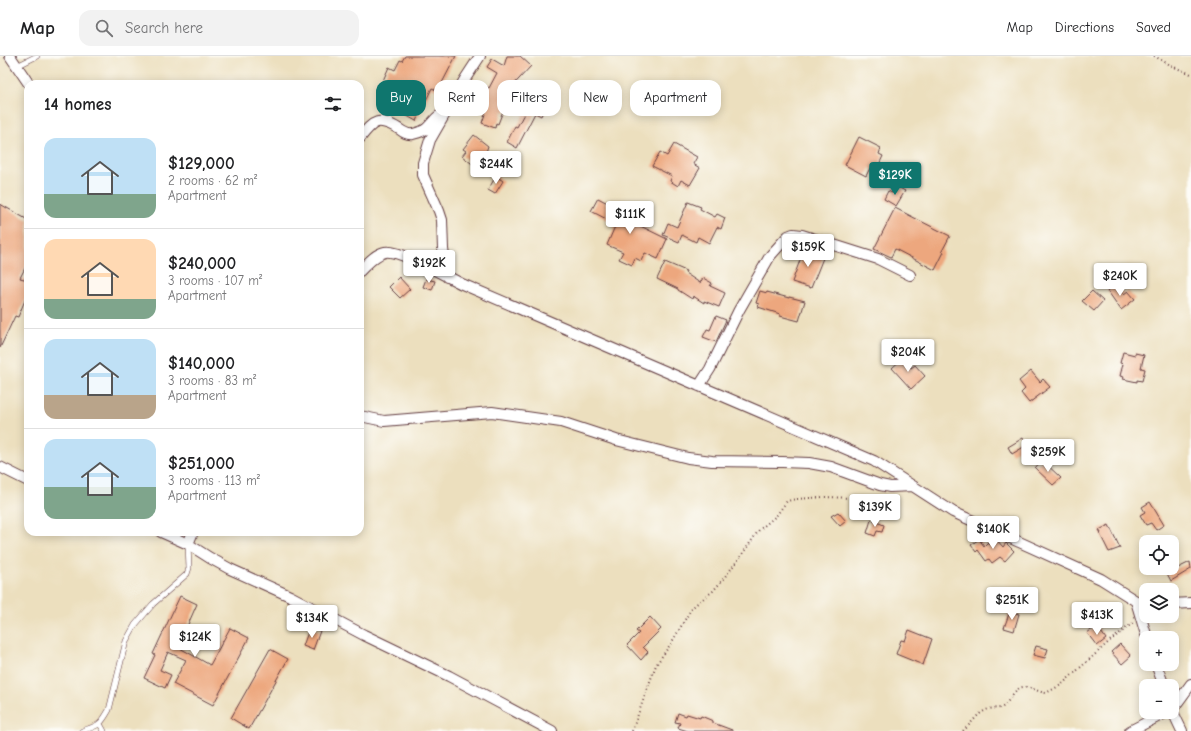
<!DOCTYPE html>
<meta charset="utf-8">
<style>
body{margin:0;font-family:"Comic Neue",sans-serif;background:#f2f2f2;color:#202124;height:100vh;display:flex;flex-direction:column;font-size:15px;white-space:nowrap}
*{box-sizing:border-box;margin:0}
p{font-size:13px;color:#757577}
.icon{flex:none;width:22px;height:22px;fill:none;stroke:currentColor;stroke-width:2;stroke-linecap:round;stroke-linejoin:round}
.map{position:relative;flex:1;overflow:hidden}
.side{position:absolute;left:24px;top:24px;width:340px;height:456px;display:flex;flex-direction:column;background:#fff;border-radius:12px;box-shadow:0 2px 10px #0003}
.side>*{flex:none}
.banner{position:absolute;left:376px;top:24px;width:380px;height:36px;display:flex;gap:8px}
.fabs{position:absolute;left:1139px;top:479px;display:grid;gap:8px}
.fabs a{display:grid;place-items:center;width:40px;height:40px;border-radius:8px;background:#fff;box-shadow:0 2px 10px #0003;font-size:20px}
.price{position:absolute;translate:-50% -34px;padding:0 9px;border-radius:4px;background:#fff;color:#222;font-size:13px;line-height:26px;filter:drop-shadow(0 1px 2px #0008)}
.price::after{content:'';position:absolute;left:50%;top:24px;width:12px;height:9px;margin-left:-6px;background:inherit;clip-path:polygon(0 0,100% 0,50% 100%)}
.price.active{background:#0f766e;color:#fff}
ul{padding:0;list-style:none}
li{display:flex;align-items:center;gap:12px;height:100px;padding:0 20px}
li+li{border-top:1px solid #e0e0e0}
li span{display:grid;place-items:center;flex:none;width:112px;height:80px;border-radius:12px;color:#555}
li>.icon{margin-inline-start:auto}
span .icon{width:48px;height:48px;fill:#fffc;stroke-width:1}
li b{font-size:17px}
h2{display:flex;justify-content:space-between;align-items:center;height:48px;padding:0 20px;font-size:17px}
.chip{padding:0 14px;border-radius:12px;background:#fff;box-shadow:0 2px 10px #0003;font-size:14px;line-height:36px}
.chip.active{background:#0f766e;color:#fff}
header{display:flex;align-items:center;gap:24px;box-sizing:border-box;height:56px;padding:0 20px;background:#fff;border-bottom:1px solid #e0e0e0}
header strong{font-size:19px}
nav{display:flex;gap:22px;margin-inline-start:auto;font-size:14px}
.search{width:280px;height:36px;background:#f2f2f2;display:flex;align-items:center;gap:10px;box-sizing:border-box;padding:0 14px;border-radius:12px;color:#757577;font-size:15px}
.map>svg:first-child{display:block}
.building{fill:#eda77e}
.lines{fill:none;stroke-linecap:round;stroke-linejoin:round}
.service-casing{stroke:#623c41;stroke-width:6}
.minor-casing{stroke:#623c41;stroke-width:12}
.path{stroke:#623c41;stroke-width:2;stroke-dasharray:1 3;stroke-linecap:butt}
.service{stroke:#fff;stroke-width:5}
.minor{stroke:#fff;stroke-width:10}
</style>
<header>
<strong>Map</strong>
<div class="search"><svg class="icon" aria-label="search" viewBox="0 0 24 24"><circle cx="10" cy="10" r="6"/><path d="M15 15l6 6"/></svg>Search here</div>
<nav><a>Map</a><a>Directions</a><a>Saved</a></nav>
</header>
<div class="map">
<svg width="1191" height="675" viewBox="0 0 1191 675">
<rect width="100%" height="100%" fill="#fdfcf7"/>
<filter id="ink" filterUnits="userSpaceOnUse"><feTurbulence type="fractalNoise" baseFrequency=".025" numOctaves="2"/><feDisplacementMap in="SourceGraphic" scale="8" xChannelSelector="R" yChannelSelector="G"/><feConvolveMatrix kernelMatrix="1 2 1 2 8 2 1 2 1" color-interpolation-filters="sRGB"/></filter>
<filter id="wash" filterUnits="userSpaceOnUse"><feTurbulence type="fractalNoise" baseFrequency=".012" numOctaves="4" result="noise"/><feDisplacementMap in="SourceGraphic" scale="16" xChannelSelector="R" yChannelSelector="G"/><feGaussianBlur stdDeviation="0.9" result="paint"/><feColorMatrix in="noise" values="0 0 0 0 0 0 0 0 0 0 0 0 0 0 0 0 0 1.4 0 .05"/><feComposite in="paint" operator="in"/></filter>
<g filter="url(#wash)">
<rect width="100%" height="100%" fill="#ecdfbe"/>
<g id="blocks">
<path class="building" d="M405 0H456L442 27 446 29 442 37 432 32 416 65 386 48 391 38 384 35 386 31 381 29 389 11 395 14 400 4 402 5Z
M507 0H520L531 10 507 36 510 38 508 44 510 45 505 56 503 55 498 68 496 67 495 72 482 67 488 49 476 44 482 29 489 32 497 17 487 11 492 3 504 10Z
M545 30 553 35 543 50 545 51 541 60 535 57 517 92 507 86 515 70 517 71 526 54 523 53 528 43 535 46Z
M474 79 488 90 480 114 462 100 466 95 463 93Z
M859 81 881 92 879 98 883 100 876 115 870 112 866 120 845 109Z
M674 88 697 101 693 108 700 112 690 129 681 124 678 130 670 125 672 120 652 110 660 96 667 100Z
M496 120 503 125 495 138 488 134Z
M896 130 905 135 896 150 884 143 888 135 892 137Z
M598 142 619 153 616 158 667 183 658 203 645 197 641 205 635 202 632 209 619 203 623 196 607 189 616 168 591 155Z
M688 146 701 151 700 153 715 161 717 158 725 162 721 173 717 171 709 187 698 181 696 186 682 179 679 186 663 179 668 167 677 171Z
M0 148 28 164V206L20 222 28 224V237L18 261 15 260 0 292Z
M895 152 950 180 942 195 944 196 935 214 895 193 891 201 874 193Z
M810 192 822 196 821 201 823 202 811 232 792 226 803 196 808 197Z
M665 206 686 215 685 217 700 227 703 222 712 227 710 230 725 237 719 251 704 245V247L693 240 692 243 678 234V233L657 223Z
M399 221 410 233 400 242 389 231Z
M426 223 435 225 432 234 423 231Z
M1116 227 1124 238 1128 235 1135 243 1121 254 1107 234Z
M760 235 767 237V236L789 242V241L805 245 799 265 780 260V258L758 251 759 248 756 247Z
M1092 235 1103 245 1094 255 1082 245Z
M716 260 726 264 716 286 703 281 707 273 710 274Z
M1123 296 1135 299V297L1144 299 1141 312 1145 313 1142 325 1137 324V326L1123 323 1124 321 1120 320 1123 308 1120 307Z
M903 302 911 312 915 309 925 320 911 333 892 312Z
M1031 315 1040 326 1043 323 1050 331 1029 347 1021 337 1025 333 1019 325Z
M1023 382 1027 389 1012 398 1008 391Z
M1042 404 1061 422 1053 429 1035 412Z
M1150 446 1164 469 1156 474 1151 467 1146 469 1140 459 1145 456 1142 451Z
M838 456 846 465 840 470 831 460Z
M871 464 884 469 882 476 877 475 875 480 867 477Z
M1109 469 1120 492 1109 496 1100 478 1101 477 1099 474Z
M979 483 984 490 988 486 989 488 996 483 1003 491 1006 487 1014 495 1005 505 1000 501 992 507 989 503 986 505 978 494 976 496 971 489Z
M1190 506 1191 513 1171 525 1164 512H1175L1176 513Z
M180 540 197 548 178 591 210 609 230 572 249 582 213 649 173 628 186 604 168 596 160 614 171 619 165 632 144 622 155 599 153 598Z
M1010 555 1019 558 1014 575 1004 572Z
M650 561 661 573 643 591 648 596 641 604 627 589 639 577 636 575Z
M1097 570 1106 583 1097 590 1087 577Z
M312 572 320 575 313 594 303 590 308 576 310 577Z
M909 574 932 583 923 609 896 598 901 584 905 585Z
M1120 588 1131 600 1122 608 1111 596Z
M1036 590 1048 593 1045 602 1033 599Z
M270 593 288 603 249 673 231 662Z
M678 657 686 660 687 658 700 662 701 660 713 665V667L732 674V675H688L678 672 680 667 675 666Z"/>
</g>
</g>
<g filter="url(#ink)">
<use href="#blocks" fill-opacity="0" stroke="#623c41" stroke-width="1"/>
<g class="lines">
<g class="service-casing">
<path id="service" d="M17 10 37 0
M100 668 104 675
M82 675C99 669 100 670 109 654L126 585 135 569 153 548 187 518 189 512 188 489"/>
</g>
<g class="minor-casing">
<path id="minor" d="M10 0 29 28
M360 82C374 64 378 61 399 73 403 76 407 79 413 78 417 77 424 75 427 72 434 66 436 59 446 57
M360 215C367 208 375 198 385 196 400 193 447 221 462 228L874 405 953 456 1101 523 1136 545 1146 548
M447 221 443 193 442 164 439 155 423 119V107L430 84 465 23 480 0
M699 330 710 313 739 254 770 200 788 180 793 178 802 179 878 203 910 219
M360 360 384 365 492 356 561 366 616 384 688 402 712 405 782 406 809 407 831 411 880 429 890 431 913 430
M0 411 28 425
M161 476 188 488 210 502 230 513 290 540 364 579 449 620 552 675
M188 488 193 476
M1136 545 1147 582
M1172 548 1191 547
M1156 608 1164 630
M1172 654 1191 628
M1172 654 1182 675
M1130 675 1167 656"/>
</g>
<path class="path" d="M1154 0 1174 11 1191 18
M632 675 656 609 672 586 690 555 695 549 713 535 720 527 741 500 759 474 776 460 787 445 797 443 823 441 884 443 894 442
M963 675C971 668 977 658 986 654 992 651 999 654 1004 650 1010 644 1015 631 1024 631 1032 631 1038 636 1046 637L1061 629 1111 584 1133 567"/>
<use href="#service" class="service"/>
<use href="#minor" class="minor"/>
</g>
</g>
</svg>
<div class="fabs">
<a><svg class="icon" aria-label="locate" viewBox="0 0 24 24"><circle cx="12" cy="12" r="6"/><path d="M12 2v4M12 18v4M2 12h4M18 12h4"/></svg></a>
<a><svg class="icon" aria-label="layers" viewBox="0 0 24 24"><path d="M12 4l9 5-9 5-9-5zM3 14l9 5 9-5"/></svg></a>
<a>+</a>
<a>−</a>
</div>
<b class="price" style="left:496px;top:129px">$244K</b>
<b class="price active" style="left:895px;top:140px">$129K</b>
<b class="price" style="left:630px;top:179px">$111K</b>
<b class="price" style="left:808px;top:212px">$159K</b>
<b class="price" style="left:429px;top:228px">$192K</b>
<b class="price" style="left:1120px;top:241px">$240K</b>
<b class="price" style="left:908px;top:317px">$204K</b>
<b class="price" style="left:1048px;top:417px">$259K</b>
<b class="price" style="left:875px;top:472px">$139K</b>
<b class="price" style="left:993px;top:494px">$140K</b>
<b class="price" style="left:1012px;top:565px">$251K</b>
<b class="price" style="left:1097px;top:580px">$413K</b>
<b class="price" style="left:312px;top:583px">$134K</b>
<b class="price" style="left:195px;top:602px">$124K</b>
<div class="banner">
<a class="chip active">Buy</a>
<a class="chip">Rent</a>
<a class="chip">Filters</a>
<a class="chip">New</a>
<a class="chip">Apartment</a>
</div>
<section class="side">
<h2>14 homes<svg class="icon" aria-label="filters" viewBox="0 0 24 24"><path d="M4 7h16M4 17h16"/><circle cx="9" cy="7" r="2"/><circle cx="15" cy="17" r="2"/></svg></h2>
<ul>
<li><span style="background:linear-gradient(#bfe0f5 70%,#7fa58c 0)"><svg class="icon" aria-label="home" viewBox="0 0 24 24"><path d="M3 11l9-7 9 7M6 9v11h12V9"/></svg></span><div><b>$129,000</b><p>2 rooms · 62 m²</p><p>Apartment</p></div></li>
<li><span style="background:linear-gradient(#ffd9b3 75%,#7fa58c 0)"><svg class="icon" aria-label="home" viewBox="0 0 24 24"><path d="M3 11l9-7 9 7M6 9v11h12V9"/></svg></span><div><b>$240,000</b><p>3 rooms · 107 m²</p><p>Apartment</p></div></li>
<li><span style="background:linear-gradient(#bfe0f5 70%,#b9a48a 0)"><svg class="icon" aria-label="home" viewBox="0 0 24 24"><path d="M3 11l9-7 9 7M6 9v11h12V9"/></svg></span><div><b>$140,000</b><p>3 rooms · 83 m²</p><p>Apartment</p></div></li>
<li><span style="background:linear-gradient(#bfe0f5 60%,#7fa58c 0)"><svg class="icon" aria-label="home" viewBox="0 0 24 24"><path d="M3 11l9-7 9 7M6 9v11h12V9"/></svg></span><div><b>$251,000</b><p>3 rooms · 113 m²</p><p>Apartment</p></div></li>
</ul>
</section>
</div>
